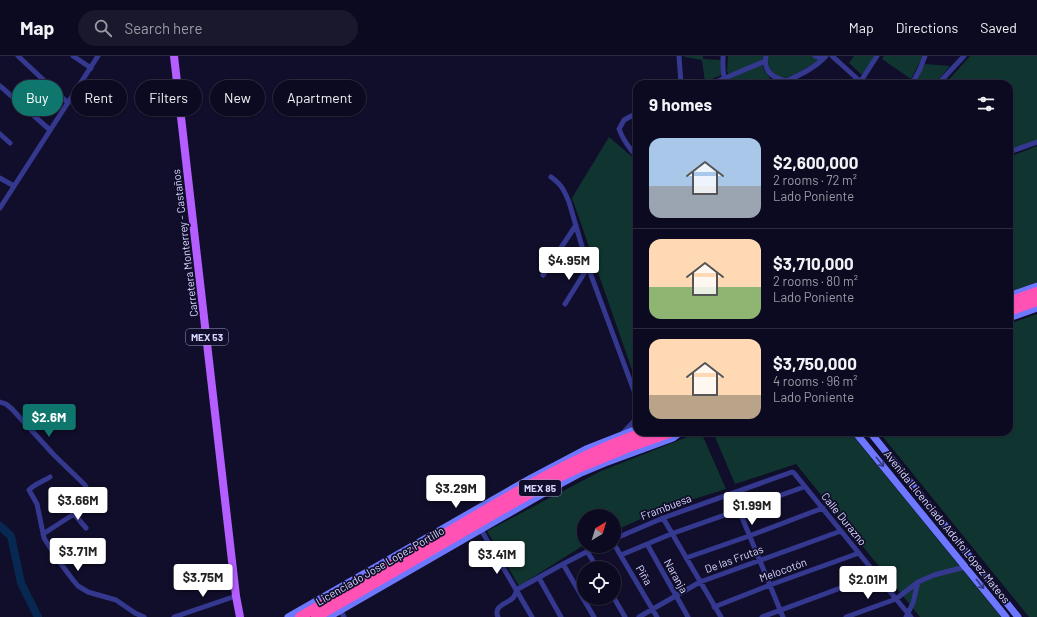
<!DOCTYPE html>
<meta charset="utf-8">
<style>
body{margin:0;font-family:Barlow,sans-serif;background:#1a182d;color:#f1f3f6;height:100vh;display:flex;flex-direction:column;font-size:15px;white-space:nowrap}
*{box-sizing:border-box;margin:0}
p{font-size:13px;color:#9a9aa5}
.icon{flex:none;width:22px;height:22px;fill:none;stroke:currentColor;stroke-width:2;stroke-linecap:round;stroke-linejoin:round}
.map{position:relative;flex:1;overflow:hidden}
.sheet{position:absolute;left:633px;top:24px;width:380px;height:356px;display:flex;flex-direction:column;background:#0c0a20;border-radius:12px;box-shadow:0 1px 3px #0004,0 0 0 1px #2c2b3e}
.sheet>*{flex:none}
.hud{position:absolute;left:12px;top:24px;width:380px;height:36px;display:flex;gap:8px}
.needle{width:26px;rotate:38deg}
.controls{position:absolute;left:577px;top:453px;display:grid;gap:8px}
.controls a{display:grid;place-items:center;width:44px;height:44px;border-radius:50%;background:#0c0a20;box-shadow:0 1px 3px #0004,0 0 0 1px #2c2b3e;font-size:20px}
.price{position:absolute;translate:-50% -34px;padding:0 9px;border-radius:4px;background:#fff;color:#222;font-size:13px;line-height:26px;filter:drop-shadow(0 1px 2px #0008)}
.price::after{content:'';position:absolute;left:50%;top:24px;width:12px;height:9px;margin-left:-6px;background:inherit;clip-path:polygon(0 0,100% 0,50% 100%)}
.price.on{background:#0f766e;color:#fff}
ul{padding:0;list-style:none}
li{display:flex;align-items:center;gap:12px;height:100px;padding:0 16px}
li+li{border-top:1px solid #2c2b3e}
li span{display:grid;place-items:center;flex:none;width:112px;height:80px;border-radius:12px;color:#555}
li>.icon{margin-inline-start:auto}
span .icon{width:48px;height:48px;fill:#fffc;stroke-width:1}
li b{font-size:17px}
h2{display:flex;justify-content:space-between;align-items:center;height:48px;padding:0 16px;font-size:17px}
.chip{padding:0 14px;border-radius:18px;background:#0c0a20;box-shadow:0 1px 3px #0004,0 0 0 1px #2c2b3e;font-size:14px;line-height:36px}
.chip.on{background:#0f766e;color:#fff}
header{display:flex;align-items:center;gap:24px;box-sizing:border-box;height:56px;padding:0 20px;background:#0c0a20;border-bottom:1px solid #2c2b3e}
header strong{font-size:19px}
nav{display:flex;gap:22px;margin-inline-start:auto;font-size:14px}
.search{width:280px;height:36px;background:#1a182d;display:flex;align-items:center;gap:10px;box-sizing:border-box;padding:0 14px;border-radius:22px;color:#9a9aa5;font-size:15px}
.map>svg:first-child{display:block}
.green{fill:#103530}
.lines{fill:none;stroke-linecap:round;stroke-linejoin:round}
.river{stroke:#072850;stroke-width:8}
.street{stroke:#34388e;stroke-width:5}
.secondary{stroke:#6e77ff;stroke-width:7}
.primary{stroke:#b45eff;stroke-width:8}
.highway{stroke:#ff52b4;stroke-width:10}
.oneway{stroke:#36387f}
.labels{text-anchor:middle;stroke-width:3.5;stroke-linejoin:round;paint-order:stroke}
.shield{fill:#100e2a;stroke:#9c9bbf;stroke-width:1}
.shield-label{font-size:10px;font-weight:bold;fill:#d8d7ff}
.street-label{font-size:11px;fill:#d8d7ff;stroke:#100e2a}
</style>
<header>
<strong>Map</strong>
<div class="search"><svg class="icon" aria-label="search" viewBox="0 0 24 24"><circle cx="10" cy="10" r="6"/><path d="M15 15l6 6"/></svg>Search here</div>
<nav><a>Map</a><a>Directions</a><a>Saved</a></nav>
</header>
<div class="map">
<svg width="1037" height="561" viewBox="0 0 1037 561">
<rect width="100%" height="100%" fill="#100e2a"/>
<path class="green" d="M685 0H703V3L721 4V19L705 26 702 4 685 1Z
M728 0H764L763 4 729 19 727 15Z
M768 0H812L820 3C813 8 789 24 781 22 779 21 777 20 776 19 768 14 768 8 768 0Z
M854 0H875L862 19 849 7Z
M884 0H923L911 23 882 3Z
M970 0H1037V84L1009 94V28H945Z
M762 8 764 14 770 22 765 28H733L730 22Z
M925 8 950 10 934 28H913Z
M609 81 637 105V328L572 142Z
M1037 90V226L1009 237V101Z
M1037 258V561H1029L879 376H1009V268Z
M700 376H701L726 433 665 452 614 475V460H584V489L519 530 487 475 601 415Z
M713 376H850L1001 561H920L796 408 735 428Z"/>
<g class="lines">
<path class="river" d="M0 470 11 480 21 527 38 561"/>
<path class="street" d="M18 0 68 47
M73 0 91 12
M679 0 681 28
M723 0C723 9 722 19 726 28
M766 0C763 15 772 22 786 25 800 19 815 12 826 0
M815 0 823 3
M832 0 863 28
M711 28 765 5
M859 28 877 0
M912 28 920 13 925 0
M938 28 964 0
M0 30 50 74
M637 57 624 64 619 73C623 84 629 92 637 101
M0 78 10 87
M1009 96 1037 86
M551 121C562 129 564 134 569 146L588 211 637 343
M0 122 14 130
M0 152 98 0
M543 219 576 169
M565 248 588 211
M0 346 6 348 12 353 54 399 85 429 86 431 74 458 43 478
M621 379 637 362
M50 421C44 425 33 429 29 434L37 448 44 482 58 504 73 524 78 530 88 536 116 544 135 557 144 561
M732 437 783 561
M74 458 86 472
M663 462 721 561
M480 472 532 561
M614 483 663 462 792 416 794 417 896 543 911 561
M614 488 657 561
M647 488 688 561
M587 495 597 512
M621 499 671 478 804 431
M686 502 749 480 823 452
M563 508 594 561
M539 522 561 561
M614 542 625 561
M714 551 770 529 859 497
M340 554 344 561
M174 561 236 540
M498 561C493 550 506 548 513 542 515 539 516 536 518 533L563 508 598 490
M639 561 700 526 841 475
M762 561 876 519
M846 561 896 543 918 526 934 519 965 511
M906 561 913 547 918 526"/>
<path class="secondary" d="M1009 240 1037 230
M1009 262 1037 252
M855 376 1006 561
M870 376 1018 561
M288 561 531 422 586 393 637 373
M329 561 553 432 581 417 605 407 673 382 681 376"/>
<path class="primary" d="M174 0 236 540 240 561"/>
<path class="highway" d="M1009 246 1037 236
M1009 255 1037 245
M300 561C346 534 393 508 440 481 506 442 572 401 645 376
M316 561 501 454 559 421 585 409 629 391 672 376"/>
</g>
<defs><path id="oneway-shaft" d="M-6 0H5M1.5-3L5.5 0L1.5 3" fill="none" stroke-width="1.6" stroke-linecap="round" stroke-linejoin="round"/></defs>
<g class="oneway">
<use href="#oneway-shaft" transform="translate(880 406) rotate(51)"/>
<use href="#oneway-shaft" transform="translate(980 528) rotate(51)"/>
</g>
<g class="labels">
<g class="shield">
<rect x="186" y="273" width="42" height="16" rx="3"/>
<rect x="519" y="424" width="42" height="16" rx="3"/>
</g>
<g class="shield-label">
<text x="207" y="285">MEX 53</text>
<text x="540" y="436">MEX 85</text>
</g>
<g class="street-label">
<text transform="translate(185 187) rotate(-97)" y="4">Carretera Monterrey - Castaños</text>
<text transform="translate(666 451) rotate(-21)" y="4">Frambuesa</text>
<text transform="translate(844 463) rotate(51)" y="4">Calle Durazno</text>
<text transform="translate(947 471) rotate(51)" y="4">Avenida Licenciado Adolfo López Mateos</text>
<text transform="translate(734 503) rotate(-20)" y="4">De las Frutas</text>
<text transform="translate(380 510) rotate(-30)" y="4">Licenciado Jose Lopez Portillo</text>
<text transform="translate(783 514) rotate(-20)" y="4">Melocotón</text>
<text transform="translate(644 519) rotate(60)" y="4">Piña</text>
<text transform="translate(676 520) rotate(61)" y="4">Naranja</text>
</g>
</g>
</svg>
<div class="controls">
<a><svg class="needle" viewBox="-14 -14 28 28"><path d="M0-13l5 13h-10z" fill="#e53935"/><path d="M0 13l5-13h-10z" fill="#9a9aa5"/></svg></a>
<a><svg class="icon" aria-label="locate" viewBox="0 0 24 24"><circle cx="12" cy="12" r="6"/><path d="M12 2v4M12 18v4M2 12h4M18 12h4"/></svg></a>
</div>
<b class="price" style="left:569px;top:225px">$4.95M</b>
<b class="price on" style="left:49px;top:382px">$2.6M</b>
<b class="price" style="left:456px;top:453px">$3.29M</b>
<b class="price" style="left:78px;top:465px">$3.66M</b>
<b class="price" style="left:752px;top:470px">$1.99M</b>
<b class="price" style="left:78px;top:516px">$3.71M</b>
<b class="price" style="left:497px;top:519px">$3.41M</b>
<b class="price" style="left:203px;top:542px">$3.75M</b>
<b class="price" style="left:868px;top:544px">$2.01M</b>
<div class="hud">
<a class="chip on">Buy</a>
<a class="chip">Rent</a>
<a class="chip">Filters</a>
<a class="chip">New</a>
<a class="chip">Apartment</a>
</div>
<section class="sheet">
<h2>9 homes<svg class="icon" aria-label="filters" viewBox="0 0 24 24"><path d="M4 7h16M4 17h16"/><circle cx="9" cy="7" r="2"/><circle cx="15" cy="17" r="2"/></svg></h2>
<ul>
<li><span style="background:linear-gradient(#a9c7e8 60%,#9aa5b1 0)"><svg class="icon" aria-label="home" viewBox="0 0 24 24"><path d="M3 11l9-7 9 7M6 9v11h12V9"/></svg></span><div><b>$2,600,000</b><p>2 rooms · 72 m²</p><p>Lado Poniente</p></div></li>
<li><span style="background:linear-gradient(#ffd9b3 60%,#8fb573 0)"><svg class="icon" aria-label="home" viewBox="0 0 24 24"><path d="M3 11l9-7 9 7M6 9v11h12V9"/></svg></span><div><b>$3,710,000</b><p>2 rooms · 80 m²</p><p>Lado Poniente</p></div></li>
<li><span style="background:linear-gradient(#ffd9b3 70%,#b9a48a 0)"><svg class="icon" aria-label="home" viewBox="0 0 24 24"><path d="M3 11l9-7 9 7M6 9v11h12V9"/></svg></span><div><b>$3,750,000</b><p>4 rooms · 96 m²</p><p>Lado Poniente</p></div></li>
</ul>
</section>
</div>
